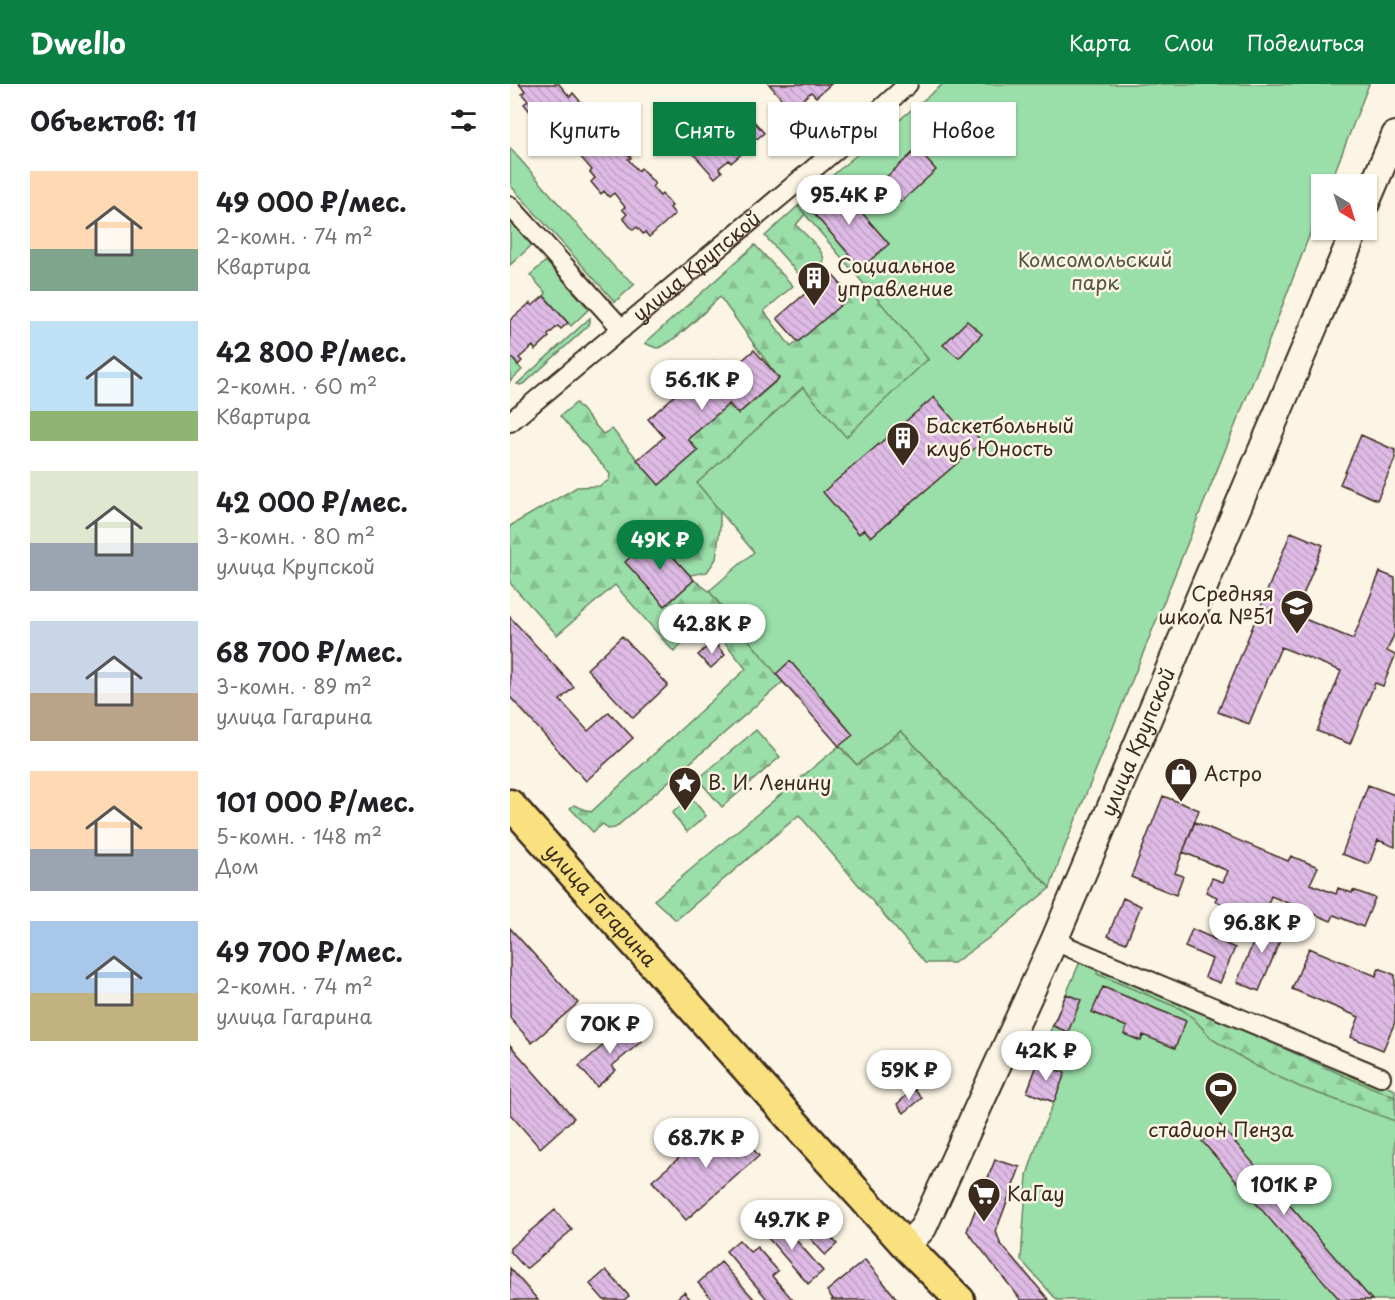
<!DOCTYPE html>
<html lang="ru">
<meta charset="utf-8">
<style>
body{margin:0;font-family:"Playpen Sans",sans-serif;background:#f6f6f6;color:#202124;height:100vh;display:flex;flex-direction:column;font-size:22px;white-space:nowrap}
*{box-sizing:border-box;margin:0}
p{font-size:20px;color:#757577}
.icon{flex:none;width:33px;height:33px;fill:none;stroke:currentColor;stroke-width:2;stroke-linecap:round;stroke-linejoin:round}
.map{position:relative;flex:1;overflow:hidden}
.panel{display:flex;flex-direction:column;background:#fff;width:510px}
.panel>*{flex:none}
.guide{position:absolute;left:18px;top:18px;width:570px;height:54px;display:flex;gap:12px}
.needle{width:39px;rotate:142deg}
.tools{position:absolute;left:801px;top:90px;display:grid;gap:12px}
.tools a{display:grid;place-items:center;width:66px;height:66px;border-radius:0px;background:#fff;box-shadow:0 2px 4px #0004;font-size:30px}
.price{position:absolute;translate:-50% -51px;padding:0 14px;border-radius:21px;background:#fff;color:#222;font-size:20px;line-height:39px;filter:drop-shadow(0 2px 3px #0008)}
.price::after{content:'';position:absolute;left:50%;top:36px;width:18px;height:14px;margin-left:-9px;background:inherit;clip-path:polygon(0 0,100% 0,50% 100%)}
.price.current{background:#0b8043;color:#fff}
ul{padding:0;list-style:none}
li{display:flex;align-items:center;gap:18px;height:150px;padding:0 30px}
li span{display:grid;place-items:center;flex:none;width:168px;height:120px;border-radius:0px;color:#555}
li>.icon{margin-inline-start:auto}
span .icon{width:72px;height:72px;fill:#fffc;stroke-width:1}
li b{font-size:26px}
h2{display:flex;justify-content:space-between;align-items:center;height:72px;padding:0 30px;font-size:26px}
.tag{padding:0 21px;border-radius:0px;background:#fff;box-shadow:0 2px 4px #0004;font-size:21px;line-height:54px}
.tag.current{background:#0b8043;color:#fff}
header{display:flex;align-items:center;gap:36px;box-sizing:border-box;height:84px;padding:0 30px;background:#0b8043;color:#fff}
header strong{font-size:28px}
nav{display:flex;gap:33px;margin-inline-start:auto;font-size:21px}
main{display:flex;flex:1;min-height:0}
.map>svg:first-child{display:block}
.green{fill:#9adea9;stroke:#6a8464;stroke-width:1.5}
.forest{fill:url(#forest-firs);stroke:#6a8464;stroke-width:1.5}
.building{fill:url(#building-back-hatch);stroke:#3b2a1e;stroke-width:1.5}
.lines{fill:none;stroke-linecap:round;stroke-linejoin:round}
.minor-casing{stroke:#3b2a1e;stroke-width:22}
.secondary-casing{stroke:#3b2a1e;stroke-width:30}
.primary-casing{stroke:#3b2a1e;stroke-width:33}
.minor{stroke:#fcf5e5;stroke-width:18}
.secondary{stroke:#fcf5e5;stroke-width:26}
.primary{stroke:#fae180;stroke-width:28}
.labels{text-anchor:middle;stroke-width:5;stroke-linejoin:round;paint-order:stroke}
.park-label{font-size:20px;fill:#535741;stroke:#fcf5e5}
.poi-label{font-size:20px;fill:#3b2a1e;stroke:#fcf5e5;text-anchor:start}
.street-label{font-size:20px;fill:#3b2a1e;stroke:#fcf5e5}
</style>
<header>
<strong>Dwello</strong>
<nav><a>Карта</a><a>Слои</a><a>Поделиться</a></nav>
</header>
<main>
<section class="panel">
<h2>Объектов: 11<svg class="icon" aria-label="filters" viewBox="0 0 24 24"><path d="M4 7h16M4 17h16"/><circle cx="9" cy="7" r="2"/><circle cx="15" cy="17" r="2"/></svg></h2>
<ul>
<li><span style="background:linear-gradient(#ffd9b3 65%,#7fa58c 0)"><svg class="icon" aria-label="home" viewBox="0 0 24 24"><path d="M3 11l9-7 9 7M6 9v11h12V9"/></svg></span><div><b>49 000 ₽/мес.</b><p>2-комн. · 74 m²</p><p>Квартира</p></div></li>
<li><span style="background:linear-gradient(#bfe0f5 75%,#8fb573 0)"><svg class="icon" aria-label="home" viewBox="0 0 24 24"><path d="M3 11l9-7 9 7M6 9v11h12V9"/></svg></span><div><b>42 800 ₽/мес.</b><p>2-комн. · 60 m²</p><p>Квартира</p></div></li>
<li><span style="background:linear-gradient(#dfe7d0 60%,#9aa5b1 0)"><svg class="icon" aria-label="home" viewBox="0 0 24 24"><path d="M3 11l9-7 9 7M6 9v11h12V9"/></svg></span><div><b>42 000 ₽/мес.</b><p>3-комн. · 80 m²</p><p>улица Крупской</p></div></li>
<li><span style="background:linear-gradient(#c9d6e8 60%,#b9a48a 0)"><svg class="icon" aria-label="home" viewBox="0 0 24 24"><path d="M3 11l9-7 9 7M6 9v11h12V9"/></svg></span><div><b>68 700 ₽/мес.</b><p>3-комн. · 89 m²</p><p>улица Гагарина</p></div></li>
<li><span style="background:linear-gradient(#ffd9b3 65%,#9aa5b1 0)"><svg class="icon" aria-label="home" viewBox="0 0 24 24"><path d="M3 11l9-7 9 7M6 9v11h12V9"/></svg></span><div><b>101 000 ₽/мес.</b><p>5-комн. · 148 m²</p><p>Дом</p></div></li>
<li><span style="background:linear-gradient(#a9c7e8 60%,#c2b280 0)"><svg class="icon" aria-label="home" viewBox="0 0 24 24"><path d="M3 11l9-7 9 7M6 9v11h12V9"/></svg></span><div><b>49 700 ₽/мес.</b><p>2-комн. · 74 m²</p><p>улица Гагарина</p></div></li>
</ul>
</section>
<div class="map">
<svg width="885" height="1216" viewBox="0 0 885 1216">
<defs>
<pattern id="forest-firs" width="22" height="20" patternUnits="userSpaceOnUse" patternTransform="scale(1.5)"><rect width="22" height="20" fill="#9adea9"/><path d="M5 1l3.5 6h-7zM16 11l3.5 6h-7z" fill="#86bf91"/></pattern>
<pattern id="building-back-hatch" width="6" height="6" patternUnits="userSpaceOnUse" patternTransform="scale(1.5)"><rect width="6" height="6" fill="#debae5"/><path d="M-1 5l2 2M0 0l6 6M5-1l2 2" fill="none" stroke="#bfa0c4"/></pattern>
</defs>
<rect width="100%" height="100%" fill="#fcf5e5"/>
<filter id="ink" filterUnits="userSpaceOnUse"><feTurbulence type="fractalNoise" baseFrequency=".0167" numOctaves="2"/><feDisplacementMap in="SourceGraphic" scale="12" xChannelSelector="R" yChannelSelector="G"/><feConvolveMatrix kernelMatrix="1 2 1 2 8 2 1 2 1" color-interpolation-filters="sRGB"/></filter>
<g filter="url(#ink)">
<path class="green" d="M433 0H859L820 100H812L811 121 752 275 553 767 540 804 391 647 347 681 266 590 199 507 244 468 186 399 293 303 418 276 288 122 338 78Z
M0 64 106 185 125 200 105 218 0 101Z
M0 136 22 161 0 181Z
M36 177 79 225 61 242 34 212 36 209 20 191Z
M80 234V238L77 243 15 299 10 301 7 300Z
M0 272 12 286 0 297Z
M181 713 196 732 177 748 162 729Z
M572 873 885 1006V1216H547L511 1176 517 1091 531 1048 544 1018 517 1008 539 950Z"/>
<path class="forest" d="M288 122 295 130 286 141C295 151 312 163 314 176L312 181 294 196 255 152Z
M245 161 283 202 254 227 281 263 355 200 418 275 336 353 293 303 187 399 210 427V443L206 475 197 488 180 491 144 452 116 478 155 522 184 496 199 507 273 598 105 744 98 745 93 740 83 748 60 724 64 721 81 728 236 585 197 536 164 568 105 501 47 551 0 499V442L67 403 90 402 99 396 100 390 50 332 66 319 93 350 102 345 149 401 188 367 178 355 219 320 228 330 269 295 210 213C199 223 161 262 148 264 144 264 139 261 135 259Z
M246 646 270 673 212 723 188 695Z
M391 647 540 804 487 848 444 879H415L289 731 166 836 144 816 329 662 347 681Z
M593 880 705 933 837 993 885 1013V1037L790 1003 744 981 702 955 683 934 671 925 587 890V885Z"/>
<path class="building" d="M9 0H49L60 13 63 9 74 22 72 25 83 38 86 35 96 47 94 48 105 62 108 59 121 74 118 75 128 87 131 84 145 100 142 103 150 112 152 110 162 122 160 124 165 130 139 153 135 148 133 150 127 143 123 146 113 134 117 130 112 125 115 123 104 109 99 113 94 107 91 110 81 98 85 94 80 88 82 86 69 71 68 72 61 65 57 68 49 59 53 56 47 49 49 48 35 31 32 34 27 28 23 31 14 20 18 17 12 10 15 7Z
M259 0H321L306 13 301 8 281 26Z
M230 21 254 49 247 55 245 53 234 63 236 66 221 79 219 76 209 84 212 88 205 94 180 66 197 51 194 48 211 34 213 36Z
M407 65 426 86 391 118 372 97Z
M327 100 379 160 351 184 299 124Z
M320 188 341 212 288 258 267 234Z
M34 212 58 239 51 245 48 242 38 251 39 253 25 266 23 262 9 274 12 277 8 281 0 272V236L20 219 22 222Z
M457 237 472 250 449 274 433 261Z
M244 266 269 294 228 330 219 320 178 355 188 367 149 401 127 376 154 353 138 335 204 277 215 291Z
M424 313 453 347 458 342 472 358 361 453 354 445 349 450 313 408Z
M851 351 885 366V375L867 416 830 400Z
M781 448 813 461 785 531 843 555 870 488 885 494V548L877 567 885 571V572L873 602 865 599 840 660 807 647 831 587 771 563 739 640 708 628Z
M144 452 184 496 155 522 115 478Z
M0 533 64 603 50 616 78 647 99 628 123 654 76 697 0 613Z
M112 552 158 601 123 634 77 585Z
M203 557 215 571 201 584 188 571Z
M280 577 343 651 329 662 266 590Z
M858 701 885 711V763L868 756 859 780 832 770Z
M653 712 689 726 665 789 673 792 666 811 621 793Z
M685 738 778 777 781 772 808 783 800 800 826 810 828 804 842 809 843 806 865 814 853 843 824 831 821 837 761 812 751 837 705 817 707 813 696 808 702 794 713 798 718 787 673 768Z
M613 814 631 822 616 859 598 852Z
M760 831 778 838 749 907 727 898 746 852 751 854Z
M0 844 68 919 22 959 0 934Z
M682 845 725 864 710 899 695 893 702 875 675 863Z
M799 864 866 892 869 884 885 891V938L873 966 841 953 849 933 782 905Z
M593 903 676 937 665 964 633 951 631 957 614 950 617 943 582 928Z
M556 910 571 916 558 948 543 942Z
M118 940 132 957 102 982 106 986 87 1003 69 982Z
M539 950 555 956 543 985 528 979Z
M0 961 64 1034 30 1064 0 1030Z
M528 979 555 989 544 1018 517 1008Z
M404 1005 412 1014 394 1029 387 1020Z
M216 1034 249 1072 176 1136 142 1097Z
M710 1041 862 1216H830L692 1057Z
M485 1076 510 1083 486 1147 490 1159 539 1216H511L457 1147Z
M294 1121 308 1138 318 1129 325 1137 314 1145 327 1160 315 1171 281 1132Z
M45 1126 62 1146 16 1185 0 1167V1164Z
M267 1134 313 1187 298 1200 252 1147Z
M229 1156 240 1168 247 1163 268 1187 262 1192 283 1216H258L216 1167Z
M355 1176 388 1216H321L323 1215 317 1207Z
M211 1178 245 1216H203L188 1199Z
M0 1184 28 1216H0Z
M96 1186 119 1212 114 1216H94L80 1200Z
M174 1208 181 1216H165Z"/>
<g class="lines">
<g class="minor-casing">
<g id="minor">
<path d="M0 122 112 245"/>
<path id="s1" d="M0 338 283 102 327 65 398 0"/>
<path d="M544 857 871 993"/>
</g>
</g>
<g class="secondary-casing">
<g id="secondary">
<path d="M856 119 885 51"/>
<path id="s2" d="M396 1162 413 1144 544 857 845 146"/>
</g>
</g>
<g class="primary-casing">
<g id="primary">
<path id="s3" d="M0 720 282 1036 396 1162 450 1216"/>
</g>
</g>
<use href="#minor" class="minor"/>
<use href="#secondary" class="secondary"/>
<use href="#primary" class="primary"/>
</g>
</g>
<defs>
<g id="building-pin" transform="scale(1.725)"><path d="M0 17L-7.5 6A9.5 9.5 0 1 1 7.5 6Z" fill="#3b2a1e" stroke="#fcf5e5"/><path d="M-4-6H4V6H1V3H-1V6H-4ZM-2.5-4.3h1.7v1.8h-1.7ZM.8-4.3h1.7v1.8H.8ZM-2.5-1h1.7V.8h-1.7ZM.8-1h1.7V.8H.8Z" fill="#fff"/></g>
<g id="school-pin" transform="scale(1.725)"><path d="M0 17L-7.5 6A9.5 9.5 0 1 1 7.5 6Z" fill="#3b2a1e" stroke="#fcf5e5"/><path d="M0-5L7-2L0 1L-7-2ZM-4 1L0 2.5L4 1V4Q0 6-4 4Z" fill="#fff"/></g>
<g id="shop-pin" transform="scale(1.725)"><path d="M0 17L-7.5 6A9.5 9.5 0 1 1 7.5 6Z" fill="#3b2a1e" stroke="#fcf5e5"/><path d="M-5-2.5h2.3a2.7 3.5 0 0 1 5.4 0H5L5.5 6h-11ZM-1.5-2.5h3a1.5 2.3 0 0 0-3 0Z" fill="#fff"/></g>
<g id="sight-pin" transform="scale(1.725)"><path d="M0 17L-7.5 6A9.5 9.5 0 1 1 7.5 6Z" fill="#3b2a1e" stroke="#fcf5e5"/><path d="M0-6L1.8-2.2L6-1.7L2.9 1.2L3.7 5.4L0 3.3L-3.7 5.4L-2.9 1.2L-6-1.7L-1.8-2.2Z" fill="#fff"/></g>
<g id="stadium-pin" transform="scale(1.725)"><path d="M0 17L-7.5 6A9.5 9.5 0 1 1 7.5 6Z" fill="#3b2a1e" stroke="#fcf5e5"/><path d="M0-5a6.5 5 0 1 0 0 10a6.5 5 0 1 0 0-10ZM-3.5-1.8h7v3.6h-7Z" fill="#fff"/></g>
<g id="supermarket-pin" transform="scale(1.725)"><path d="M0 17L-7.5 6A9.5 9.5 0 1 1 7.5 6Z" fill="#3b2a1e" stroke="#fcf5e5"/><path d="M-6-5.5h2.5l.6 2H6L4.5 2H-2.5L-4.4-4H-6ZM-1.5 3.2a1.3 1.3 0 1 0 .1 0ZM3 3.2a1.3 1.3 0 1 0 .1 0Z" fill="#fff"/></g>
</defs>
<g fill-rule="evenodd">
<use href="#building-pin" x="304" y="194"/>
<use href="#building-pin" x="393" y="354"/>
<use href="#school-pin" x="787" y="522"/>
<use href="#shop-pin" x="671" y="690"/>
<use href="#sight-pin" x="175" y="699"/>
<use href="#stadium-pin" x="711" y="1004"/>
<use href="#supermarket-pin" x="474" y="1110"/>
</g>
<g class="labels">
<g class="park-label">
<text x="585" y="183">Комсомольский<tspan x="585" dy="23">парк</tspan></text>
</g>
<g class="poi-label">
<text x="327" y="189">Социальное<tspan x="327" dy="23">управление</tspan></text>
<text x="416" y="349">Баскетбольный<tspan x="416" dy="23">клуб Юность</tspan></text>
<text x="764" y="517" text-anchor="end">Средняя<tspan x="764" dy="23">школа №51</tspan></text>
<text x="694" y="697">Астро</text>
<text x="198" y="706">В. И. Ленину</text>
<text x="711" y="1053" text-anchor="middle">стадион Пенза</text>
<text x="497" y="1117">КаГау</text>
</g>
<g class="street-label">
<text dy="7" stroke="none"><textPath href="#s1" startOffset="243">улица Крупской</textPath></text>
<text dy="7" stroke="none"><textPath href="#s2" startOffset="556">улица Крупской</textPath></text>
<text dy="7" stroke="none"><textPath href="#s3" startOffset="136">улица Гагарина</textPath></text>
</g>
</g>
</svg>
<div class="tools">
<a><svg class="needle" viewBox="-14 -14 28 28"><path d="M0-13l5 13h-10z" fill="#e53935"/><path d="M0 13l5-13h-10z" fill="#757577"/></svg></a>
</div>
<b class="price" style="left:339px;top:142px">95.4K ₽</b>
<b class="price" style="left:192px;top:327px">56.1K ₽</b>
<b class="price current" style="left:150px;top:487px">49K ₽</b>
<b class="price" style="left:202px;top:571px">42.8K ₽</b>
<b class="price" style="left:752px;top:870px">96.8K ₽</b>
<b class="price" style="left:100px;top:971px">70K ₽</b>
<b class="price" style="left:536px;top:998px">42K ₽</b>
<b class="price" style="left:399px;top:1017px">59K ₽</b>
<b class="price" style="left:196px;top:1085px">68.7K ₽</b>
<b class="price" style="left:774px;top:1132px">101K ₽</b>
<b class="price" style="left:282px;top:1167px">49.7K ₽</b>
<div class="guide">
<a class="tag">Купить</a>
<a class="tag current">Снять</a>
<a class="tag">Фильтры</a>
<a class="tag">Новое</a>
</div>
</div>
</main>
